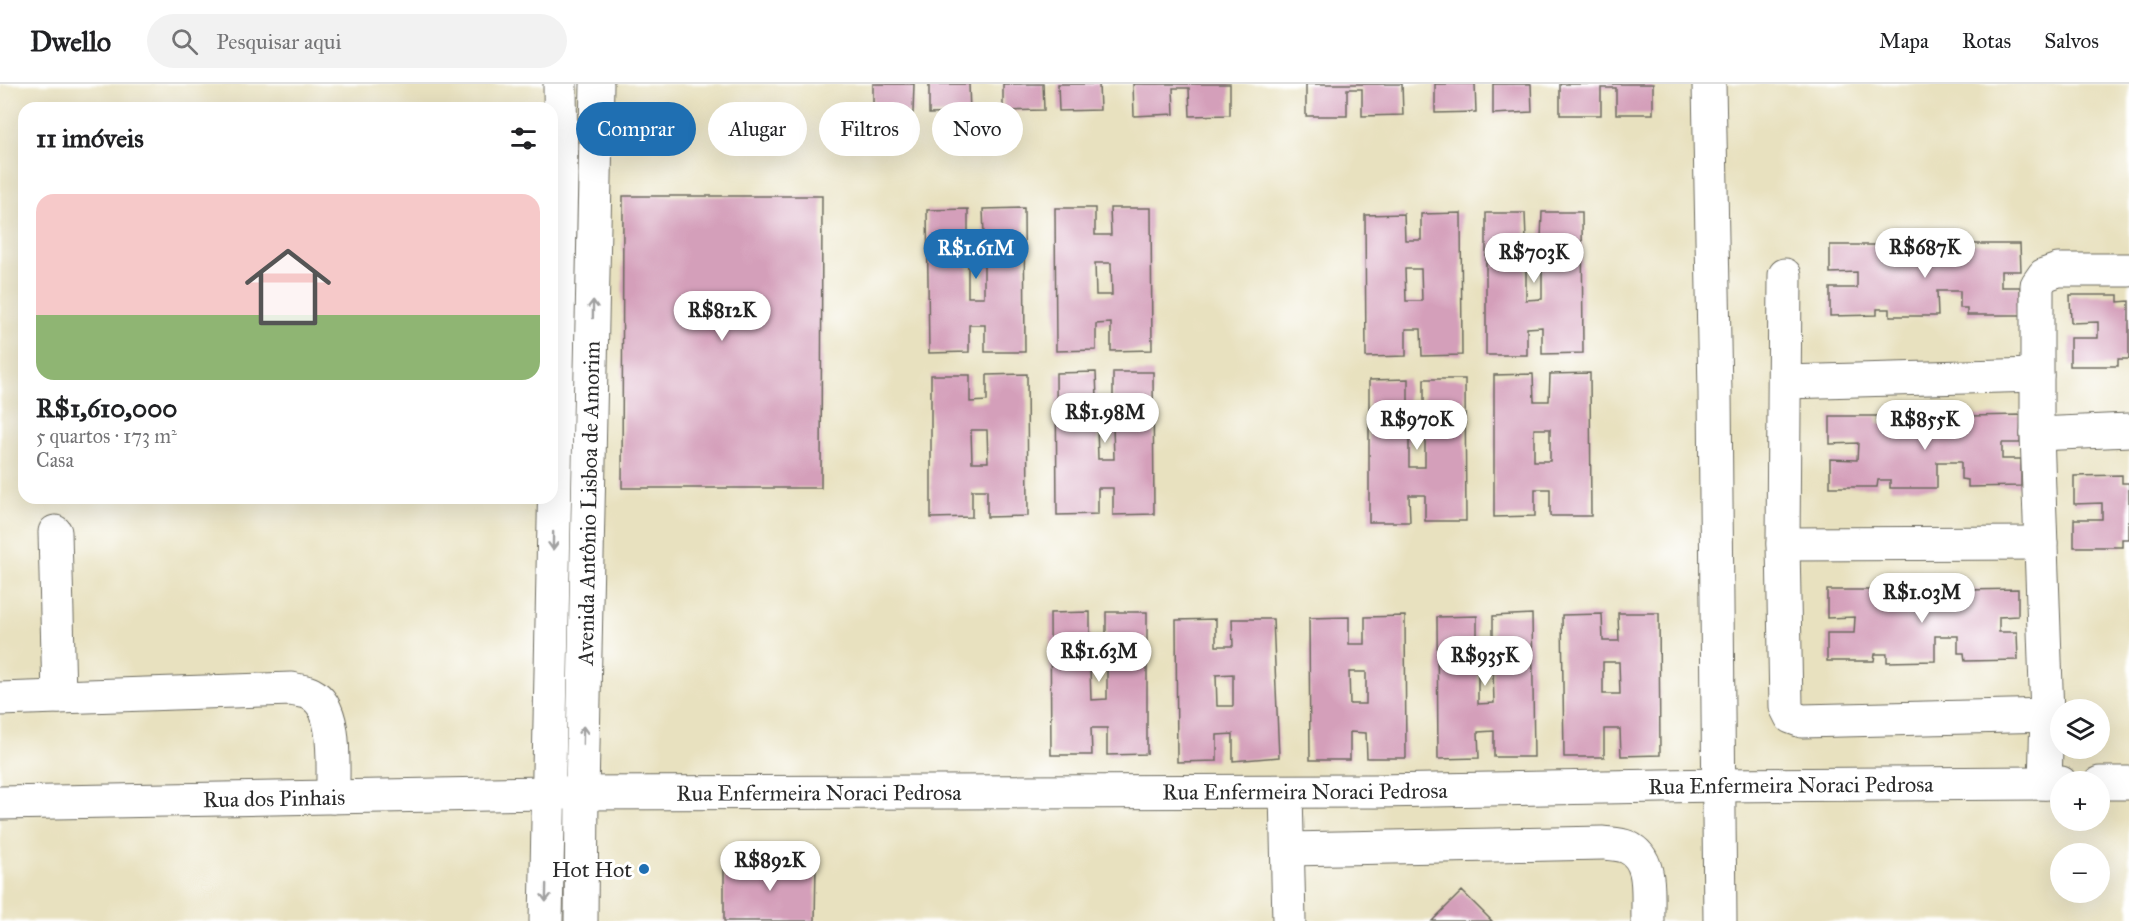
<!DOCTYPE html>
<html lang="pt">
<meta charset="utf-8">
<style>
body{margin:0;font-family:"IM FELL Great Primer",serif;background:#f2f2f2;color:#202124;height:100vh;display:flex;flex-direction:column;font-size:22px;white-space:nowrap}
*{box-sizing:border-box;margin:0}
p{font-size:20px;color:#757577}
.icon{flex:none;width:33px;height:33px;fill:none;stroke:currentColor;stroke-width:2;stroke-linecap:round;stroke-linejoin:round}
.map{position:relative;flex:1;overflow:hidden}
.sheet{position:absolute;left:18px;top:18px;width:540px;height:402px;display:flex;flex-direction:column;background:#fff;border-radius:18px;box-shadow:0 6px 24px #0002}
.sheet>*{flex:none}
.top-card{position:absolute;left:576px;top:18px;width:570px;height:54px;display:flex;gap:12px}
.tools{position:absolute;left:2050px;top:615px;display:grid;gap:12px}
.tools a{display:grid;place-items:center;width:60px;height:60px;border-radius:50%;background:#fff;box-shadow:0 6px 24px #0002;font-size:30px}
.price{position:absolute;translate:-50% -51px;padding:0 14px;border-radius:21px;background:#fff;color:#222;font-size:20px;line-height:39px;filter:drop-shadow(0 2px 3px #0008)}
.price::after{content:'';position:absolute;left:50%;top:36px;width:18px;height:14px;margin-left:-9px;background:inherit;clip-path:polygon(0 0,100% 0,50% 100%)}
.price.selected{background:#1f6fb2;color:#fff}
ul{padding:0;list-style:none}
li{display:grid;align-content:center;gap:12px;height:318px;padding:0 18px}
li span{display:grid;place-items:center;height:186px;border-radius:18px;color:#555}
li>.icon{margin-inline-start:auto}
span .icon{width:108px;height:108px;fill:#fffc;stroke-width:1}
li b{font-size:26px}
h2{display:flex;justify-content:space-between;align-items:center;height:72px;padding:0 18px;font-size:26px}
.pill{padding:0 21px;border-radius:27px;background:#fff;box-shadow:0 6px 24px #0002;font-size:21px;line-height:54px}
.pill.selected{background:#1f6fb2;color:#fff}
header{display:flex;align-items:center;gap:36px;box-sizing:border-box;height:84px;padding:0 30px;background:#fff;border-bottom:2px solid #e0e0e0}
header strong{font-size:28px}
nav{display:flex;gap:33px;margin-inline-start:auto;font-size:21px}
.search{width:420px;height:54px;background:#f2f2f2;display:flex;align-items:center;gap:15px;box-sizing:border-box;padding:0 21px;border-radius:33px;color:#757577;font-size:22px}
.map>svg:first-child{display:block}
.building{fill:#d49fba;fill-rule:evenodd}
.lines{fill:none;stroke-linecap:round;stroke-linejoin:round}
.minor-casing{stroke:#6d6b5f;stroke-width:35}
.major-casing{stroke:#6d6b5f;stroke-width:35}
.minor{stroke:#fff;stroke-width:33}
.major{stroke:#fff;stroke-width:33}
.oneway{stroke:#a0a0a0}
.poi-dot{fill:#1f6fb2;stroke:#fff;stroke-width:2}
.labels{text-anchor:middle;stroke-width:6;stroke-linejoin:round;paint-order:stroke}
.street-label{font-size:22px;fill:#2b2b2b;stroke:#fff}
.poi-label{font-size:22px;fill:#2b2b2b;stroke:#fff;text-anchor:end}
</style>
<header>
<strong>Dwello</strong>
<div class="search"><svg class="icon" aria-label="search" viewBox="0 0 24 24"><circle cx="10" cy="10" r="6"/><path d="M15 15l6 6"/></svg>Pesquisar aqui</div>
<nav><a>Mapa</a><a>Rotas</a><a>Salvos</a></nav>
</header>
<div class="map">
<svg width="2129" height="837" viewBox="0 0 2129 837">
<rect width="100%" height="100%" fill="#fff"/>
<filter id="ink" filterUnits="userSpaceOnUse"><feTurbulence type="fractalNoise" baseFrequency=".0167" numOctaves="2"/><feDisplacementMap in="SourceGraphic" scale="12" xChannelSelector="R" yChannelSelector="G"/><feConvolveMatrix kernelMatrix="1 2 1 2 8 2 1 2 1" color-interpolation-filters="sRGB"/></filter>
<filter id="wash" filterUnits="userSpaceOnUse"><feTurbulence type="fractalNoise" baseFrequency=".008" numOctaves="4" result="noise"/><feDisplacementMap in="SourceGraphic" scale="24" xChannelSelector="R" yChannelSelector="G"/><feGaussianBlur stdDeviation="1.35" result="paint"/><feColorMatrix in="noise" values="0 0 0 0 0 0 0 0 0 0 0 0 0 0 0 0 0 1.4 0 .05"/><feComposite in="paint" operator="in"/></filter>
<g filter="url(#wash)">
<rect width="100%" height="100%" fill="#e8e1bf"/>
<g id="blocks">
<path class="building" d="M873 0H914L913 29H873Z
M929 0H969L970 29 929 30Z
M1003 0H1043L1044 26 1003 27Z
M1058 0H1099L1100 26 1059 27Z
M1133 0H1230V31L1190 32 1189 4H1173L1174 30 1134 32Z
M1306 0H1402L1403 31 1362 32V5H1347V32H1306Z
M1435 0H1475L1476 28 1435 29Z
M1493 0H1531L1532 28 1493 30Z
M1560 0H1653V30H1616V4H1601V31H1560Z
M623 112H822L821 404H622Z
M1024 124 1025 268H985V241H969V268L929 269 927 126 968 125V152H984L983 125ZM968 180 984 181V213H968Z
M1055 124H1095V151H1111L1110 124H1151L1152 266 1111 267V239L1096 240V266L1056 267ZM1095 179H1111L1112 211H1096Z
M1542 128H1582L1583 269 1542 270V243L1527 244V271H1486V129H1525L1526 155H1541ZM1542 183V215L1526 216V184Z
M1461 129 1462 271 1422 272 1421 245H1406V272L1366 273 1365 131 1404 130 1405 156H1421V130ZM1405 185H1421L1422 217H1406Z
M1937 159V167H1968L1967 160H2020L2021 187H2001V203H2020L2021 231H1967V224H1960V207H1937L1938 232H1890V225H1877V231L1830 232V204H1857V188L1830 189V161H1877V167H1890V160Z
M2070 211H2118V218L2129 217V275H2118V282H2070V254H2098V238L2071 239Z
M1096 288 1097 315H1113V288H1153L1154 430 1113 431V404H1098V430L1057 431 1056 289ZM1097 343H1113L1114 375H1098Z
M1590 289 1591 432H1550V405H1535V432L1494 433V291L1533 290 1534 317H1549L1550 290ZM1534 345H1550V377H1534Z
M1027 290 1028 432 987 433V406H972V433L931 434V291H970V318L987 317V291ZM971 346H987L988 378H972Z
M1408 295V323L1424 322V295H1465L1466 437H1425V411H1409L1410 438H1369V296ZM1409 351H1425V383H1409Z
M1938 330V339L1968 338V332L2021 331 2020 359H2002V375H2021V402L1968 403V396L1961 395V378H1937V404H1890V396H1878L1877 403H1830V375L1857 376 1858 359 1830 360V332H1877L1878 339H1890V331Z
M2122 391V399H2129V455H2122V463H2074V435H2102V419L2074 420V392Z
M1935 504V513L1965 512V506L2018 505V532L1999 533V548H2017L2018 576 1965 577 1964 569H1958V552H1935V577L1887 578V570H1875L1874 577H1827V549H1854L1855 533 1827 534V506H1874L1875 513 1887 512V505Z
M1090 528V556L1106 555V528H1147V670L1107 671V644H1091L1092 671H1051L1050 529ZM1090 584H1107V615L1091 616Z
M1618 529H1659L1660 671 1621 672 1620 645H1604V673H1564L1562 531 1602 530 1603 557H1619ZM1603 578H1619L1620 610H1603Z
M1532 530 1534 673H1494V647L1478 648 1479 674 1438 675 1437 533 1477 532V559H1493V532ZM1478 587H1493L1494 619 1478 620Z
M1405 532 1406 674H1367L1366 649 1350 648V676H1310L1309 534 1349 533V560H1365V533ZM1349 588H1366V620H1350Z
M1216 535V562H1233L1232 535H1273L1279 673 1233 677V650L1217 651V677L1177 678 1176 536ZM1233 590V622H1217L1216 591Z
M724 780H816L815 837H724Z
M1462 807 1492 837H1432Z"/>
</g>
</g>
<g filter="url(#ink)">
<use href="#blocks" fill-opacity="0" stroke="#6d6b5f" stroke-width="1.5"/>
<g class="lines">
<g class="minor-casing">
<g id="minor">
<path d="M1709 0 1715 309 1720 837"/>
<path d="M1785 191 1783 460 1786 623 1791 633 1802 637 2047 631"/>
<path d="M1785 298 2037 291"/>
<path d="M2037 350 2129 346"/>
<path d="M55 448 59 613"/>
<path d="M1783 460 2041 459"/>
<path d="M0 615 292 605C298 607 306 607 311 610 339 624 332 685 333 713"/>
<path d="M2045 699 2047 631 2037 350V201L2044 191 2058 186H2129"/>
<path d="M2100 699H2129"/>
<path d="M1286 708 1289 837"/>
<path id="s1" d="M0 719 548 709 1378 707 1719 701 2061 699"/>
<path d="M1288 765 1603 759C1611 760 1620 760 1627 763 1654 775 1647 812 1648 837"/>
</g>
</g>
<g class="major-casing">
<g id="major">
<path d="M546 837 561 88 560 0"/>
<path id="s2" d="M581 837 582 709 597 0"/>
</g>
</g>
<use href="#minor" class="minor"/>
<use href="#major" class="major"/>
</g>
<defs><path id="oneway-shaft" d="M-6 0H5M1.5-3L5.5 0L1.5 3" fill="none" stroke-width="1.6" stroke-linecap="round" stroke-linejoin="round" transform="scale(1.5)"/></defs>
<g class="oneway">
<use href="#oneway-shaft" transform="translate(593 225) rotate(-89)"/>
<use href="#oneway-shaft" transform="translate(553 457) rotate(91)"/>
<use href="#oneway-shaft" transform="translate(583 651) rotate(-89)"/>
<use href="#oneway-shaft" transform="translate(546 809) rotate(91)"/>
</g>
</g>
<circle class="poi-dot" cx="644" cy="785" r="6"/>
<g class="labels">
<g class="street-label">
<text dy="8" stroke="none"><textPath href="#s2" startOffset="418">Avenida Antônio Lisboa de Amorim</textPath></text>
<text dy="8" stroke="none"><textPath href="#s1" startOffset="1791">Rua Enfermeira Noraci Pedrosa</textPath></text>
<text dy="8" stroke="none"><textPath href="#s1" startOffset="1305">Rua Enfermeira Noraci Pedrosa</textPath></text>
<text dy="8" stroke="none"><textPath href="#s1" startOffset="819">Rua Enfermeira Noraci Pedrosa</textPath></text>
<text dy="8" stroke="none"><textPath href="#s1" startOffset="274">Rua dos Pinhais</textPath></text>
</g>
<g class="poi-label">
<text x="632" y="793">Hot Hot</text>
</g>
</g>
</svg>
<div class="tools">
<a><svg class="icon" aria-label="layers" viewBox="0 0 24 24"><path d="M12 4l9 5-9 5-9-5zM3 14l9 5 9-5"/></svg></a>
<a>+</a>
<a>−</a>
</div>
<b class="price" style="left:1925px;top:195px">R$687K</b>
<b class="price selected" style="left:976px;top:196px">R$1.61M</b>
<b class="price" style="left:1534px;top:200px">R$703K</b>
<b class="price" style="left:722px;top:258px">R$812K</b>
<b class="price" style="left:1105px;top:360px">R$1.98M</b>
<b class="price" style="left:1417px;top:367px">R$970K</b>
<b class="price" style="left:1925px;top:367px">R$855K</b>
<b class="price" style="left:1922px;top:540px">R$1.03M</b>
<b class="price" style="left:1099px;top:599px">R$1.63M</b>
<b class="price" style="left:1485px;top:603px">R$935K</b>
<b class="price" style="left:770px;top:808px">R$892K</b>
<div class="top-card">
<a class="pill selected">Comprar</a>
<a class="pill">Alugar</a>
<a class="pill">Filtros</a>
<a class="pill">Novo</a>
</div>
<section class="sheet">
<h2>11 imóveis<svg class="icon" aria-label="filters" viewBox="0 0 24 24"><path d="M4 7h16M4 17h16"/><circle cx="9" cy="7" r="2"/><circle cx="15" cy="17" r="2"/></svg></h2>
<ul>
<li><span style="background:linear-gradient(#f6c9c9 65%,#8fb573 0)"><svg class="icon" aria-label="home" viewBox="0 0 24 24"><path d="M3 11l9-7 9 7M6 9v11h12V9"/></svg></span><div><b>R$1,610,000</b><p>5 quartos · 173 m²</p><p>Casa</p></div></li>
</ul>
</section>
</div>
